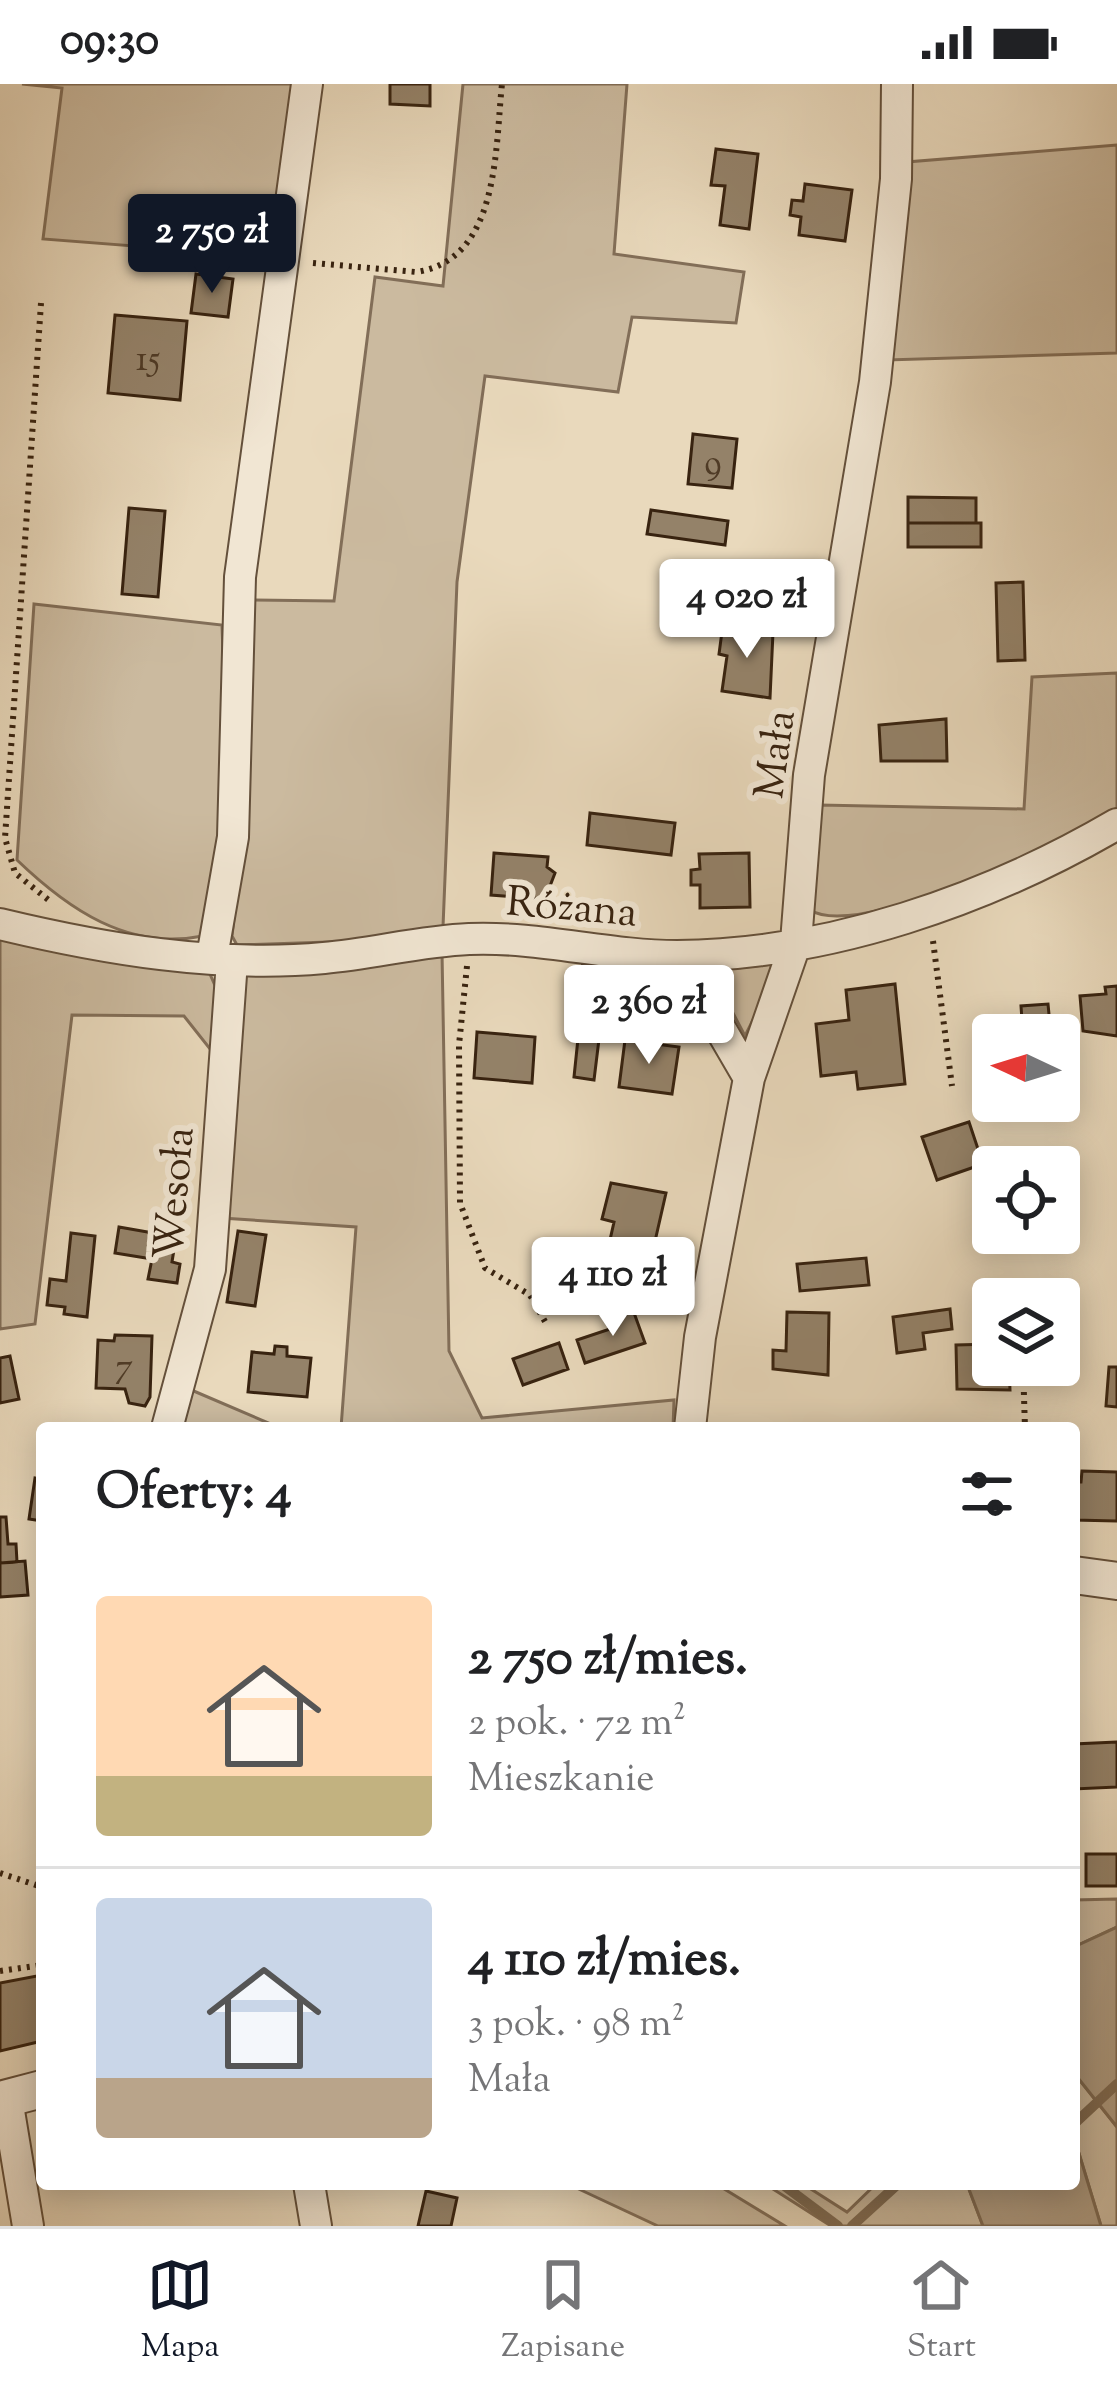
<!DOCTYPE html>
<html lang="pl">
<meta charset="utf-8">
<style>
body{margin:0;font-family:"Sorts Mill Goudy",serif;background:#f2f2f2;color:#202124;height:100vh;display:flex;flex-direction:column;font-size:45px;white-space:nowrap}
*{box-sizing:border-box;margin:0}
p{font-size:39px;color:#757577}
.icon{flex:none;width:66px;height:66px;fill:none;stroke:currentColor;stroke-width:2;stroke-linecap:round;stroke-linejoin:round}
.map{position:relative;flex:1;overflow:hidden}
.drawer{position:absolute;left:36px;top:1338px;width:1044px;height:768px;display:flex;flex-direction:column;background:#fff;border-radius:12px;box-shadow:0 6px 30px #0003}
.drawer>*{flex:none}
.needle{width:78px;rotate:274deg}
.buttons{position:absolute;left:972px;top:930px;display:grid;gap:24px}
.buttons a{display:grid;place-items:center;width:108px;height:108px;border-radius:12px;background:#fff;box-shadow:0 6px 30px #0003;font-size:60px}
.price{position:absolute;translate:-50% -102px;padding:0 27px;border-radius:12px;background:#fff;color:#222;font-size:39px;line-height:78px;filter:drop-shadow(0 3px 6px #0008)}
.price::after{content:'';position:absolute;left:50%;top:72px;width:36px;height:27px;margin-left:-18px;background:inherit;clip-path:polygon(0 0,100% 0,50% 100%)}
.price.active{background:#111827;color:#fff}
ul{padding:0;list-style:none}
li{display:flex;align-items:center;gap:36px;height:300px;padding:0 60px}
li+li{border-top:3px solid #e0e0e0}
li span{display:grid;place-items:center;flex:none;width:336px;height:240px;border-radius:12px;color:#555}
li>.icon{margin-inline-start:auto}
span .icon{width:144px;height:144px;fill:#fffc;stroke-width:1}
li b{font-size:51px}
h2{display:flex;justify-content:space-between;align-items:center;height:144px;padding:0 60px;font-size:51px}
.status{display:flex;justify-content:space-between;align-items:center;height:84px;padding:0 60px;background:#fff;direction:ltr}
.status svg{height:33px;fill:currentColor}
.dock{display:flex;justify-content:space-around;align-items:center;height:168px;border-top:3px solid #e0e0e0;background:#fff;font-size:33px;color:#757577}
.dock a{display:grid;justify-items:center;gap:6px}
.dock .active{color:#111827}
.map>svg:first-child{display:block}
.green{fill:#cbba9f;stroke:#826e58;stroke-width:3}
.water{fill:#ad9b82;stroke:#7e6b54;stroke-width:3}
.lines{fill:none;stroke-linecap:round;stroke-linejoin:round}
.stream{stroke:#7e6b54;stroke-width:10}
.building{fill:#948269;stroke:#382310;stroke-width:3}
.minor-casing{stroke:#64503b;stroke-width:34}
.tertiary-casing{stroke:#64503b;stroke-width:40}
.path{stroke:#382310;stroke-width:6;stroke-dasharray:3 6;stroke-linecap:butt}
.minor{stroke:#f1e6d3;stroke-width:30}
.tertiary{stroke:#f1e6d3;stroke-width:36}
.labels{text-anchor:middle;stroke-width:12;stroke-linejoin:round;paint-order:stroke}
.number-label{font-size:36px;fill:#4f3b26}
.street-label{font-size:42px;fill:#382310;stroke:#f1e6d3}
</style>
<div class="status"><b>09:30</b><svg viewBox="0 0 49 12"><path d="M0 12V9h3v3zM5 12V6h3v6zM10 12V3h3v9zM15 12V0h3v12zM26 1h20v11H26zM47 4h2v5h-2z"/></svg></div>
<div class="map">
<svg width="1117" height="2142" viewBox="0 0 1117 2142">
<rect width="100%" height="100%" fill="#e9d9bc"/>
<filter id="stains"><feTurbulence type="fractalNoise" baseFrequency=".00167" numOctaves="4"/><feColorMatrix values="0 0 0 0 .2 0 0 0 0 .09 0 0 0 0 .02 0 0 0 .5 -.17"/></filter>
<radialGradient id="worn" r=".72"><stop offset=".6" stop-color="#630" stop-opacity="0"/><stop offset="1" stop-color="#630" stop-opacity=".3"/></radialGradient>
<path class="green" d="M22 0H298L277 173 43 155 62 4Z
M463 0H627L614 170 744 188 736 239 632 233 618 308 485 292 457 498 443 843 388 856 237 861 232 852 244 744 250 516 334 517 375 193 443 202Z
M1117 61V269L887 276 907 78Z
M34 520 222 541C226 656 230 740 203 852 128 867 68 825 17 776Z
M1117 589V729C1064 757 859 857 810 826L820 721 1024 725 1032 593Z
M0 848 209 888 217 906 214 970 184 932 72 931 35 1240 0 1245Z
M442 868 449 1267 482 1334 674 1316 673 1344H341L356 1143 222 1134 237 891Z
M781 879 745 952 711 887Z
M189 1305 280 1344H176Z
M1117 1815V1843L1074 1863V1816Z
M1074 1989 1117 2043V2142H1101L1074 2053Z
M568 2100H716L785 2142H658Z
M765 2100H803L847 2128 876 2100H967L983 2142H831Z"/>
<path class="water" d="M1117 1843V2043L1074 1989V1863Z
M1074 2053 1101 2142H983L967 2100H1074Z"/>
<g class="lines">
<path class="stream" d="M1074 2040 1117 2000
M782 2100 838 2142
M852 2142 898 2100"/>
</g>
<path class="building" d="M390 0H430V22L390 20Z
M716 65 758 70 749 145 720 141 725 102 711 101Z
M805 100 852 106 845 157 799 151 801 133 790 131 792 116 803 117Z
M196 190 233 195 228 233 191 229Z
M115 231 187 237 180 316 108 309Z
M693 350 737 355 732 404 688 400Z
M908 413 976 414V439H908Z
M129 424 165 427 158 513 122 510Z
M651 426 728 437 725 461 647 450Z
M908 439H981V463H908Z
M1023 498 1025 576 998 577 996 499Z
M723 540 773 548 770 614 722 607 727 572 719 570Z
M946 635 947 677H881L879 641Z
M590 729 675 739 671 771 587 761Z
M494 769 548 773 547 783 555 789 545 815 491 811Z
M749 769 750 823 700 824V801H691V786L700 785 699 770Z
M583 877 608 880 603 920 579 918Z
M895 900 905 1000 858 1005 856 988 821 992 816 940 849 936 846 906Z
M1117 902V952L1083 947 1080 912 1106 910 1105 903Z
M1048 920 1051 951H1023L1021 922Z
M579 945 600 947 594 996 574 993Z
M477 948 535 953 532 999 474 994Z
M625 956 679 963 672 1010 619 1003Z
M969 1038 983 1080 937 1096 922 1053Z
M611 1099 666 1109 653 1166 610 1156 614 1138 602 1135Z
M119 1143 176 1153 172 1178 180 1180 177 1199 148 1195 152 1175 115 1169Z
M238 1147 266 1151 255 1222 227 1218Z
M71 1149 95 1152 87 1233 64 1230 65 1223 47 1221 50 1195 66 1197Z
M579 1156 580 1186 539 1187V1157Z
M866 1174 869 1201 800 1207 797 1180Z
M950 1225 952 1245 923 1249 925 1265 897 1269 893 1233Z
M633 1226 645 1259 585 1279 577 1256 616 1243 613 1233Z
M787 1228 829 1229 828 1291 773 1285V1266L786 1267Z
M115 1251 152 1252 150 1313 145 1322 129 1319 125 1305 96 1304 98 1256 114 1257Z
M559 1259 568 1285 523 1301 513 1275Z
M993 1260V1281H1009L1010 1306 957 1305 956 1261Z
M275 1262 287 1263V1272L311 1274 307 1313 248 1308 252 1268 274 1270Z
M10 1272 19 1315 0 1319V1274Z
M1109 1283H1117V1323L1106 1322Z
M1082 1387 1117 1388V1437L1074 1436V1398H1081Z
M35 1394 42 1395V1437L29 1435Z
M0 1433H6L8 1460H16L17 1478 0 1479Z
M25 1477 28 1511 0 1513V1479Z
M1117 1658V1703L1074 1705V1660Z
M1086 1770H1117V1802H1086Z
M42 1891V1957L0 1967V1899Z
M426 2107 457 2114 451 2142H418Z"/>
<g class="lines">
<g class="minor-casing">
<path id="minor" d="M0 840C104 865 217 884 324 874 372 870 420 857 469 855 538 852 608 872 677 872 829 871 987 816 1117 740
M678 872 749 994
M212 873 233 753 240 493 307 0
M167 1344 210 1185 232 877
M690 1344 700 1253 749 994 796 858 809 691 875 298 896 95 897 0
M7 2015 28 2142
M309 2100 316 2142"/>
</g>
<g class="tertiary-casing">
<path id="tertiary" d="M1074 1491 1117 1497
M0 2016 42 2005"/>
</g>
<path class="path" d="M313 179 416 188C500 176 495 64 502 0
M41 219 5 754 15 789 51 818
M933 857 952 1002
M467 882 459 961 460 1119 485 1184 530 1211 547 1241
M1023 1281 1025 1344
M0 1789 42 1803
M0 1887 42 1881"/>
<use href="#minor" class="minor"/>
<use href="#tertiary" class="tertiary"/>
</g>
<g class="labels">
<g class="number-label">
<text x="148" y="286">15</text>
<text x="713" y="390">9</text>
<text x="124" y="1293">7</text>
</g>
<g class="street-label">
<text transform="translate(773 670) rotate(-82)" y="15">Mała</text>
<text transform="translate(572 821) rotate(5)" y="15">Różana</text>
<text transform="translate(172 1109) rotate(-85)" y="15">Wesoła</text>
</g>
</g>
<rect width="100%" height="100%" filter="url(#stains)"/>
<rect width="100%" height="100%" fill="url(#worn)"/>
</svg>
<div class="buttons">
<a><svg class="needle" viewBox="-14 -14 28 28"><path d="M0-13l5 13h-10z" fill="#e53935"/><path d="M0 13l5-13h-10z" fill="#757577"/></svg></a>
<a><svg class="icon" aria-label="locate" viewBox="0 0 24 24"><circle cx="12" cy="12" r="6"/><path d="M12 2v4M12 18v4M2 12h4M18 12h4"/></svg></a>
<a><svg class="icon" aria-label="layers" viewBox="0 0 24 24"><path d="M12 4l9 5-9 5-9-5zM3 14l9 5 9-5"/></svg></a>
</div>
<b class="price active" style="left:212px;top:212px">2 750 zł</b>
<b class="price" style="left:747px;top:577px">4 020 zł</b>
<b class="price" style="left:649px;top:983px">2 360 zł</b>
<b class="price" style="left:613px;top:1255px">4 110 zł</b>
<section class="drawer">
<h2>Oferty: 4<svg class="icon" aria-label="filters" viewBox="0 0 24 24"><path d="M4 7h16M4 17h16"/><circle cx="9" cy="7" r="2"/><circle cx="15" cy="17" r="2"/></svg></h2>
<ul>
<li><span style="background:linear-gradient(#ffd9b3 75%,#c2b280 0)"><svg class="icon" aria-label="home" viewBox="0 0 24 24"><path d="M3 11l9-7 9 7M6 9v11h12V9"/></svg></span><div><b>2 750 zł/mies.</b><p>2 pok. · 72 m²</p><p>Mieszkanie</p></div></li>
<li><span style="background:linear-gradient(#c9d6e8 75%,#b9a48a 0)"><svg class="icon" aria-label="home" viewBox="0 0 24 24"><path d="M3 11l9-7 9 7M6 9v11h12V9"/></svg></span><div><b>4 110 zł/mies.</b><p>3 pok. · 98 m²</p><p>Mała</p></div></li>
</ul>
</section>
</div>
<nav class="dock">
<a class="active"><svg class="icon" aria-label="map" viewBox="0 0 24 24"><path d="M3 6l6-2 6 2 6-2v14l-6 2-6-2-6 2zM9 4v14M15 6v14"/></svg>Mapa</a>
<a><svg class="icon" aria-label="saved" viewBox="0 0 24 24"><path d="M7 4h10v16l-5-4-5 4z"/></svg>Zapisane</a>
<a><svg class="icon" aria-label="home" viewBox="0 0 24 24"><path d="M3 11l9-7 9 7M6 9v11h12V9"/></svg>Start</a>
</nav>
